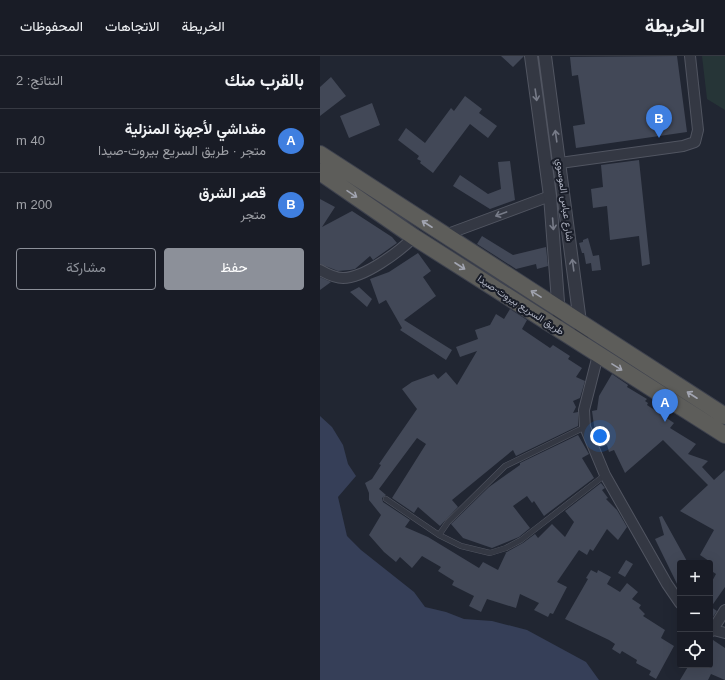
<!DOCTYPE html>
<html lang="ar">
<meta charset="utf-8">
<style>
:root{--surface:#191c26;--page:#262932;--text:#f1f3f6;--muted:#9fa1a7;--line:#373a43;--accent:#8c9099}
body{margin:0;font-family:Helvetica,Vazirmatn,sans-serif;background:var(--page);color:var(--text);direction:rtl}
.controls{position:absolute;right:12px;bottom:12px;display:grid;overflow:hidden;border-radius:4px;box-shadow:0 4px 16px #0002}
.controls button{width:36px;height:36px;display:grid;place-items:center;padding:0;border:0;border-bottom:1px solid var(--line);background:var(--surface);color:var(--text);font:20px sans-serif}
.you{position:absolute;left:280px;top:380px;width:14px;height:14px;margin:-10px;border:3px solid #fff;border-radius:50%;background:#1a73e8;box-shadow:0 0 0 6px #1a73e833}
.badge{display:grid;place-items:center;width:26px;height:26px;border-radius:50%;background:var(--accent);color:#fff;font-size:13px;font-weight:700}
.pin{position:absolute;translate:-50% -33px;filter:drop-shadow(0 1px 2px #0008)}
.pin::after{content:'';position:absolute;top:21px;width:14px;height:12px;background:inherit;clip-path:polygon(0 0,100% 0,50% 100%)}
.list{margin:0;padding:0;list-style:none}
h2{display:flex;justify-content:space-between;align-items:center;height:52px;margin:0;padding:0 16px;font-size:17px}
h2 small{font-size:13px;font-weight:400;color:var(--muted)}
.list li{display:grid;grid-template-columns:26px 1fr auto;gap:12px;align-items:center;box-sizing:border-box;height:64px;padding:0 16px;border-top:1px solid var(--line)}
.list b{display:block;font-size:15px;white-space:nowrap}
.list p{margin:0;font-size:13px;white-space:nowrap;color:var(--muted)}
.list em{font-size:13px;font-style:normal;color:var(--muted)}
.actions{display:flex;gap:8px;padding:12px 16px}
.actions a{flex:1;padding:9px 0;border:1px solid var(--accent);border-radius:4px;text-align:center;font-size:14px;color:var(--accent)}
.actions .main{background:var(--accent);color:#fff}
.icon{flex:none;width:22px;height:22px;fill:none;stroke:currentColor;stroke-width:2;stroke-linecap:round;stroke-linejoin:round}
.map{position:relative;flex:none;width:405px;height:624px;overflow:hidden;direction:ltr}
header{display:flex;align-items:center;gap:24px;box-sizing:border-box;height:56px;padding:0 20px;background:var(--surface);border-bottom:1px solid var(--line)}
header strong{font-size:19px}
nav{display:flex;gap:22px;margin-inline-start:auto;font-size:14px}
main{display:flex}
aside{flex:1;background:var(--surface)}
.map>svg:first-child{display:block}
.green{fill:#263537}
.water{fill:#363f58}
.building{fill:#424857}
.lines{fill:none;stroke-linecap:round;stroke-linejoin:round}
.service-casing{stroke:#515561;stroke-width:6}
.minor-casing{stroke:#515561;stroke-width:12}
.tertiary-casing{stroke:#515561;stroke-width:14}
.trunk-casing{stroke:#3e424e;stroke-width:18}
.service{stroke:#343843;stroke-width:5}
.minor{stroke:#343843;stroke-width:10}
.tertiary{stroke:#343843;stroke-width:12}
.trunk{stroke:#5d5d5a;stroke-width:16}
.oneway{stroke:#777b88}
.oneway2{stroke:#a2a5b1}
.labels{text-anchor:middle;dominant-baseline:central;stroke-width:4;stroke-linejoin:round;paint-order:stroke}
.street-label{font-size:10px;fill:#aeb2c0;stroke:#191d28}
</style>
<header>
<strong>الخريطة</strong>
<nav><a>الخريطة</a><a>الاتجاهات</a><a>المحفوظات</a></nav>
</header>
<main>
<div class="map">
<svg width="405" height="624" viewBox="0 0 405 624">
<rect width="100%" height="100%" fill="#212632"/>
<!-- green -->
<path class="green" d="M 382,0 L 405,0 L 405,54 L 387,43 Z"/>
<!-- water -->
<path class="water" d="M 0,360 L 12,371 L 23,389 L 28,408 L 36,420 L 18,441 L 27,480 L 41,494 L 94,536 L 105,551 L 126,556 L 144,563 L 172,565 L 207,574 L 266,606 L 279,624 L 0,624 Z"/>
<!-- building -->
<path class="building" d="M 181,0 L 204,0 L 193,11 Z
M 357,0 L 367,76 L 256,92 L 253,70 L 265,68 L 258,19 L 252,20 L 250,1 Z
M 11,21 L 26,40 L 0,60 L 0,31 Z
M 145,40 L 162,53 L 159,57 L 177,70 L 168,82 L 150,68 L 113,117 L 100,107 L 101,105 L 97,103 L 99,100 L 78,84 L 86,72 L 105,87 L 131,52 L 134,55 Z
M 52,47 L 60,69 L 29,82 L 20,60 Z
M 319,104 L 330,208 L 322,210 L 319,180 L 290,184 L 287,150 L 273,152 L 271,133 L 283,131 L 281,109 Z
M 190,105 L 195,144 L 170,153 L 133,130 L 140,119 L 168,138 L 181,133 L 178,106 Z
M 0,143 L 15,151 L 2,171 L 32,155 L 72,181 L 77,187 L 53,204 L 50,200 L 35,213 L 30,214 L 18,215 L 0,208 Z
M 162,180 L 193,199 L 226,191 L 228,210 L 217,213 L 216,208 L 196,213 L 157,188 Z
M 268,182 L 273,200 L 279,199 L 281,214 L 272,215 L 271,207 L 266,208 L 264,197 L 262,197 L 259,187 L 263,186 L 263,184 Z
M 98,197 L 111,215 L 103,221 L 116,240 L 84,264 L 132,294 L 126,304 L 80,274 L 82,272 L 66,244 L 59,248 L 50,223 L 69,216 Z
M 0,221 L 11,226 L 0,234 Z
M 39,231 L 52,243 L 47,251 L 30,236 Z
M 190,253 L 207,264 L 202,273 L 230,292 L 233,289 L 250,300 L 248,303 L 262,312 L 256,321 L 265,325 L 260,342 L 253,345 L 256,351 L 253,357 L 258,356 L 258,370 L 196,400 L 193,394 L 132,444 L 138,451 L 120,470 L 98,451 L 94,457 L 72,442 L 106,388 L 97,382 L 59,433 L 66,439 L 62,442 L 63,446 L 90,464 L 85,471 L 108,481 L 159,512 L 163,506 L 178,514 L 186,497 L 185,497 L 203,487 L 215,478 L 218,482 L 232,468 L 245,481 L 254,466 L 245,455 L 281,427 L 285,432 L 282,434 L 288,442 L 286,443 L 297,454 L 307,471 L 298,484 L 287,473 L 273,495 L 270,493 L 267,499 L 259,494 L 237,526 L 247,531 L 233,558 L 230,557 L 228,561 L 214,554 L 219,547 L 200,538 L 196,552 L 167,543 L 161,556 L 149,550 L 154,540 L 132,529 L 134,525 L 118,515 L 121,511 L 102,500 L 92,512 L 80,501 L 76,506 L 64,496 L 49,479 L 61,459 L 49,444 L 49,437 L 45,427 L 52,423 L 61,409 L 59,408 L 97,353 L 82,333 L 92,326 L 114,318 L 118,323 L 126,316 L 137,329 L 157,295 L 140,301 L 136,291 L 158,283 L 155,274 L 170,269 L 176,258 L 184,263 Z
M 292,318 L 308,329 L 307,331 L 327,343 L 325,345 L 328,347 L 327,349 L 354,367 L 350,372 L 376,388 L 368,398 L 388,405 L 382,411 L 394,424 L 405,414 L 405,531 L 391,551 L 397,555 L 393,561 L 390,560 L 390,529 L 396,518 L 390,514 L 392,507 L 380,499 L 394,474 L 360,455 L 388,429 L 343,384 L 305,417 L 294,394 L 289,396 L 287,389 L 280,391 L 275,377 L 272,355 L 277,354 L 279,340 Z
M 258,379 L 269,398 L 262,402 L 274,422 L 224,460 L 214,445 L 212,447 L 207,440 L 193,450 L 210,472 L 199,481 L 172,492 L 143,482 L 131,468 L 169,431 L 200,409 L 200,407 Z
M 342,460 L 368,507 L 360,507 L 360,534 L 335,483 L 344,479 L 339,461 Z
M 306,504 L 313,508 L 305,521 L 298,517 Z
M 271,514 L 277,517 L 278,514 L 291,521 L 287,528 L 300,536 L 307,527 L 318,536 L 312,543 L 321,549 L 319,552 L 325,558 L 323,560 L 345,574 L 341,582 L 354,590 L 336,623 L 329,619 L 331,615 L 316,607 L 317,604 L 302,595 L 300,598 L 292,593 L 295,588 L 289,584 L 245,563 L 268,523 L 266,522 Z
M 390,582 L 405,592 L 405,624 L 391,618 L 388,624 L 360,624 L 369,609 L 390,609 Z"/>
<g class="lines">
<defs>
<path id="service" d="M 66,443 L 119,479 L 141,490 L 170,497 L 186,492 L 201,484 L 285,419
M 119,479 L 128,466 L 185,410 L 265,371"/>
<path id="minor" d="M 240,107 L 363,90 L 375,86 L 378,74 L 370,0
M 125,179 L 230,140
M 0,214 C 7,218 15,222 23,222 C 44,222 79,196 94,181
M 278,299 L 264,354 L 265,371 L 285,419 L 347,528 L 360,547
M 390,573 L 405,577
M 392,575 L 405,554"/>
<path id="tertiary" d="M 211,0 L 230,140 L 239,259
M 225,0 L 263,289"/>
<path id="trunk" d="M 0,98 L 405,360
M 0,116 L 94,181 L 405,379"/>
</defs>
<!-- service casing -->
<use href="#service" class="service-casing"/>
<!-- minor casing -->
<use href="#minor" class="minor-casing"/>
<!-- tertiary casing -->
<use href="#tertiary" class="tertiary-casing"/>
<!-- trunk casing -->
<use href="#trunk" class="trunk-casing"/>
<!-- service -->
<use href="#service" class="service"/>
<!-- minor -->
<use href="#minor" class="minor"/>
<!-- tertiary -->
<use href="#tertiary" class="tertiary"/>
<!-- trunk -->
<use href="#trunk" class="trunk"/>
</g>
<!-- one-way arrows -->
<defs><path id="oneway-shaft" d="M-6 0H5M1.5-3L5.5 0L1.5 3" fill="none" stroke-width="1.6" stroke-linecap="round" stroke-linejoin="round"/></defs>
<g class="oneway">
<use href="#oneway-shaft" transform="translate(216 39) rotate(82)"/>
<use href="#oneway-shaft" transform="translate(236 80) rotate(-98)"/>
<use href="#oneway-shaft" transform="translate(181 158) rotate(160)"/>
<use href="#oneway-shaft" transform="translate(233 168) rotate(86)"/>
<use href="#oneway-shaft" transform="translate(253 209) rotate(-98)"/>
</g>
<g class="oneway2">
<use href="#oneway-shaft" transform="translate(32 138) rotate(34)"/>
<use href="#oneway-shaft" transform="translate(107 168) rotate(-147)"/>
<use href="#oneway-shaft" transform="translate(140 210) rotate(33)"/>
<use href="#oneway-shaft" transform="translate(216 238) rotate(-148)"/>
<use href="#oneway-shaft" transform="translate(297 311) rotate(32)"/>
<use href="#oneway-shaft" transform="translate(372 339) rotate(-147)"/>
</g>
<g class="labels">
<!-- street labels -->
<g class="street-label">
<text transform="translate(245 144) rotate(83)">شارع عباس الموسوي</text>
<text transform="translate(201 249) rotate(33)">طريق السريع بيروت-صيدا</text>
</g>
</g>
</svg>
<div class="controls">
<button>+</button>
<button>−</button>
<button><svg class="icon" aria-label="locate" viewBox="0 0 24 24"><circle cx="12" cy="12" r="6"/><path d="M12 2v4M12 18v4M2 12h4M18 12h4"/></svg></button>
</div>
<div class="you"></div>
<div class="pin badge" style="left:345px;top:366px;background:#3f7fe0">A</div>
<div class="pin badge" style="left:339px;top:82px;background:#3f7fe0">B</div>
</div>
<aside>
<h2>بالقرب منك<small>النتائج: 2</small></h2>
<ul class="list">
<li><span class="badge" style="background:#3f7fe0">A</span><div><b>مقداشي لأجهزة المنزلية</b><p>متجر · طريق السريع بيروت-صيدا</p></div><em>40 m</em></li>
<li><span class="badge" style="background:#3f7fe0">B</span><div><b>قصر الشرق</b><p>متجر</p></div><em>200 m</em></li>
</ul>
<div class="actions"><a class="main">حفظ</a><a>مشاركة</a></div>
</aside>
</main>
